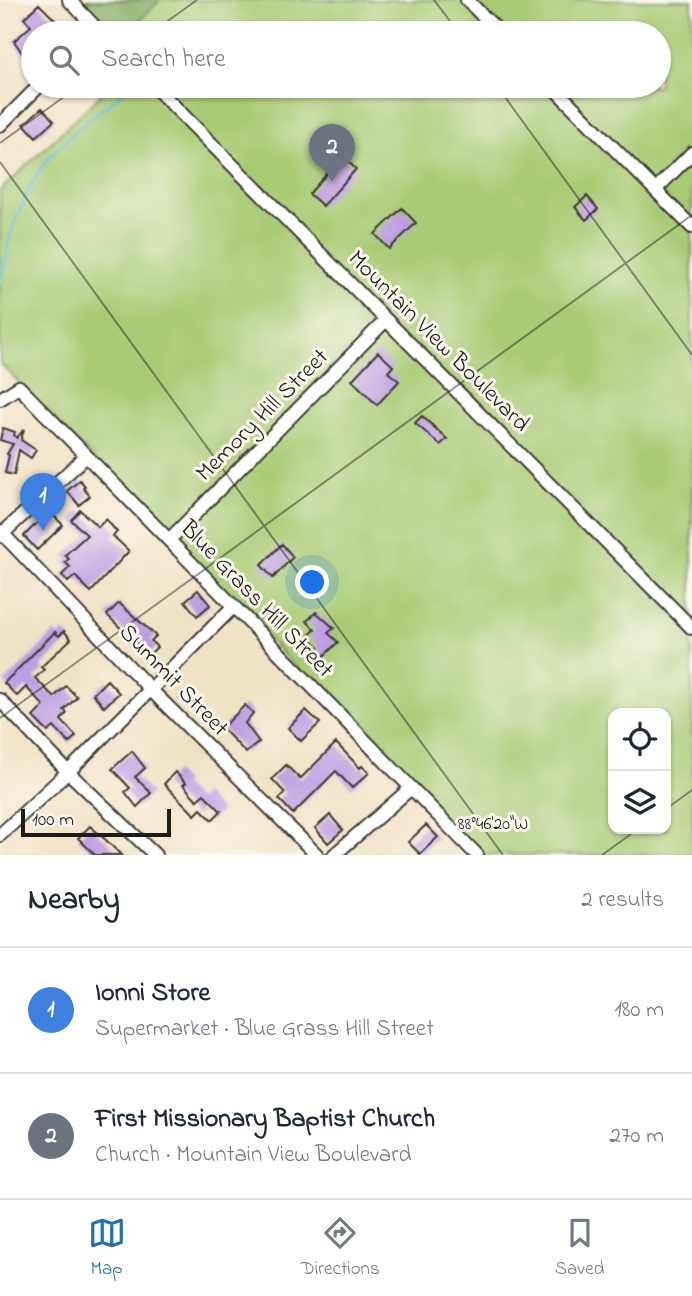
<!DOCTYPE html>
<meta charset="utf-8">
<style>
:root{--surface:#fff;--page:#f6f6f7;--text:#1f2937;--muted:#747a83;--line:#e0e1e3;--accent:#1f6fb2}
body{margin:0;font-family:"Indie Flower",sans-serif;background:var(--page);color:var(--text)}
.controls{position:absolute;right:21px;bottom:21px;display:grid;overflow:hidden;border-radius:14px;box-shadow:0 2px 5px #0004}
.controls button{width:63px;height:63px;display:grid;place-items:center;padding:0;border:0;border-bottom:2px solid var(--line);background:var(--surface);color:var(--text);font:35px sans-serif}
.scale{position:absolute;left:21px;bottom:18px;width:150px;box-sizing:border-box;padding-left:7px;border:4px solid #1c1c1c;border-top:0;font-size:19px;line-height:24px;white-space:nowrap;color:#1c1c1c;-webkit-text-stroke:5px #fbf7ec;paint-order:stroke}
.you{position:absolute;left:313px;top:583px;width:24px;height:24px;margin:-18px;border:5px solid #fff;border-radius:50%;background:#1a73e8;box-shadow:0 0 0 10px #1a73e833}
.badge{display:grid;place-items:center;width:46px;height:46px;border-radius:50%;background:var(--accent);color:#fff;font-size:23px;font-weight:700}
.pin{position:absolute;translate:-50% -58px;filter:drop-shadow(0 2px 4px #0008)}
.pin::after{content:'';position:absolute;top:37px;width:24px;height:21px;background:inherit;clip-path:polygon(0 0,100% 0,50% 100%)}
.list{margin:0;padding:0;list-style:none}
h2{display:flex;justify-content:space-between;align-items:center;height:91px;margin:0;padding:0 28px;font-size:30px}
h2 small{font-size:23px;font-weight:400;color:var(--muted)}
.list li{display:grid;grid-template-columns:46px 1fr auto;gap:21px;align-items:center;box-sizing:border-box;height:126px;padding:0 28px;border-top:2px solid var(--line)}
.list b{display:block;font-size:26px;white-space:nowrap}
.list p{margin:0;font-size:23px;white-space:nowrap;color:var(--muted)}
.list em{font-size:23px;font-style:normal;color:var(--muted)}
.icon{flex:none;width:38px;height:38px;fill:none;stroke:currentColor;stroke-width:2;stroke-linecap:round;stroke-linejoin:round}
.map{position:relative;flex:none;width:692px;height:855px;overflow:hidden}
.search{position:absolute;background:var(--surface);box-shadow:0 2px 5px #0004;left:21px;right:21px;top:21px;height:77px;display:flex;align-items:center;gap:18px;box-sizing:border-box;padding:0 24px;border-radius:38px;color:var(--muted);font-size:26px}
.sheet{height:343px;background:var(--surface)}
nav{display:flex;justify-content:space-around;align-items:center;box-sizing:border-box;height:98px;border-top:2px solid var(--line);background:var(--surface);font-size:19px;color:var(--muted)}
nav a{display:grid;justify-items:center;gap:4px}
nav .on{color:var(--accent)}
.map>svg:first-child{display:block}
.green{fill:#a8cb74;stroke:#627448;stroke-width:2;fill-rule:evenodd}
.forest{fill:#86af66;stroke:#516641;stroke-width:2}
.lines{fill:none;stroke-linecap:round;stroke-linejoin:round}
.stream{stroke:#57bad6;stroke-width:2.5}
.building{fill:#bd9de2}
.minor-casing{stroke:#3c3a35;stroke-width:16}
.minor{stroke:#fff;stroke-width:12}
.ticks{fill:none;stroke:#1c1c1c;stroke-width:2;stroke-opacity:0.45}
.labels{text-anchor:middle;dominant-baseline:central;stroke-width:6;stroke-linejoin:round;paint-order:stroke}
.street-label{font-size:24px;fill:#1c1c1c;stroke:#fbf7ec}
.ticks-label{font-size:18px;text-anchor:middle;fill:#1c1c1c;stroke:#fbf7ec;stroke-width:6;stroke-linejoin:round;paint-order:stroke}
</style>
<div class="map">
<svg width="692" height="855" viewBox="0 0 692 855">
<rect width="100%" height="100%" fill="#fbf7ec"/>
<filter id="ink" filterUnits="userSpaceOnUse"><feTurbulence type="fractalNoise" baseFrequency=".0143" numOctaves="2"/><feDisplacementMap in="SourceGraphic" scale="14" xChannelSelector="R" yChannelSelector="G"/><feConvolveMatrix kernelMatrix="1 2 1 2 8 2 1 2 1" color-interpolation-filters="sRGB"/></filter>
<filter id="wash" filterUnits="userSpaceOnUse"><feTurbulence type="fractalNoise" baseFrequency=".00686" numOctaves="4" result="noise"/><feDisplacementMap in="SourceGraphic" scale="28" xChannelSelector="R" yChannelSelector="G"/><feGaussianBlur stdDeviation="1.57" result="paint"/><feColorMatrix in="noise" values="0 0 0 0 0 0 0 0 0 0 0 0 0 0 0 0 0 1.4 0 .05"/><feComposite in="paint" operator="in"/></filter>
<g filter="url(#wash)">
<rect width="100%" height="100%" fill="#f1e2c5"/>
<!-- green -->
<path class="green" d="M 160,0 L 692,0 L 692,855 L 478,855 L 0,363 L 0,191 L 110,86 L 659,86 L 659,33 L 127,33 ZM 613,713 L 666,713 L 666,829 L 613,829 Z"/>
<!-- forest -->
<path class="forest" d="M 83,0 L 160,0 L 127,33 L 115,33 Z"/>
<g class="lines">
<!-- stream -->
<path class="stream" d="M 0,282 C 5,269 6,258 8,245 C 11,228 20,210 27,194 C 46,147 94,117 131,86"/>
</g>
<g id="blocks">
<!-- building -->
<path class="building" d="M 39,4 L 58,23 L 47,33 L 33,33 L 33,55 L 27,60 L 14,41 L 31,26 L 24,18 Z
M 42,108 L 54,121 L 36,137 L 24,124 Z
M 342,156 L 356,169 L 323,206 L 309,194 L 330,170 L 325,165 L 332,157 L 337,162 Z
M 587,196 L 598,209 L 586,220 L 575,207 Z
M 402,208 L 416,223 L 389,249 L 375,234 Z
M 378,352 L 393,366 L 388,372 L 399,381 L 377,405 L 352,380 Z
M 422,416 L 447,439 L 440,445 L 415,423 Z
M 3,428 L 15,432 L 14,435 L 17,438 L 24,429 L 21,440 L 36,450 L 31,458 L 19,450 L 14,475 L 5,473 L 9,455 L 7,454 L 13,444 L 0,440 Z
M 80,480 L 85,486 L 83,488 L 90,496 L 79,505 L 67,491 Z
M 80,510 L 98,527 L 106,519 L 117,532 L 113,536 L 129,551 L 91,592 L 75,576 L 68,582 L 62,575 L 70,567 L 65,562 L 69,559 L 65,555 L 87,535 L 71,520 Z
M 49,511 L 63,525 L 37,550 L 24,536 Z
M 282,544 L 293,557 L 273,578 L 261,565 Z
M 198,590 L 210,605 L 197,616 L 185,601 Z
M 119,603 L 156,636 L 151,641 L 157,647 L 149,655 L 107,615 Z
M 316,612 L 334,628 L 328,633 L 338,642 L 321,659 L 315,652 L 319,647 L 308,636 L 315,630 L 307,621 Z
M 64,631 L 71,639 L 41,667 L 44,670 L 35,678 L 54,697 L 66,686 L 77,697 L 64,710 L 67,713 L 61,720 L 76,736 L 69,743 L 54,727 L 48,732 L 33,717 L 44,706 L 26,687 L 17,696 L 4,683 L 55,632 L 59,636 Z
M 107,680 L 119,693 L 104,707 L 93,694 Z
M 245,705 L 253,713 L 245,723 L 259,742 L 246,753 L 222,728 Z
M 306,710 L 320,723 L 301,741 L 288,728 Z
M 336,743 L 360,768 L 362,766 L 369,773 L 352,788 L 336,771 L 293,814 L 279,799 L 285,793 L 272,779 L 286,765 L 300,779 Z
M 132,751 L 145,768 L 135,777 L 151,793 L 137,807 L 125,792 L 130,788 L 112,769 Z
M 175,772 L 186,783 L 183,785 L 197,800 L 204,794 L 221,811 L 212,820 L 201,809 L 195,815 L 164,784 Z
M 330,815 L 343,830 L 328,843 L 315,828 Z
M 426,825 L 438,837 L 420,854 L 408,842 Z
M 90,826 L 107,841 L 121,855 L 95,855 L 78,838 Z"/>
</g>
</g>
<g filter="url(#ink)">
<use href="#blocks" fill-opacity="0" stroke="#3c3a35" stroke-width="2"/>
<g class="lines">
<defs>
<path id="minor" d="M 69,0 L 101,33
M 467,0 L 500,33
M 154,86 L 692,628
M 552,86 L 692,227
M 0,125 L 39,86
M 655,190 L 692,153
M 0,399 L 19,387 L 477,855
M 0,531 L 151,690 L 317,855
M 0,536 L 86,456
M 169,540 L 386,320
M 0,700 L 68,772 L 155,855
M 0,835 L 68,772 L 233,607
M 334,855 L 411,788"/>
</defs>
<!-- minor casing -->
<use href="#minor" class="minor-casing"/>
<!-- minor -->
<use href="#minor" class="minor"/>
</g>
</g>
<!-- ticks -->
<path class="ticks" d="M 434,0 L 459,33M 151,33 L 197,0M 497,86 L 692,355M 0,143 L 79,86M 0,162 L 503,855M 0,718 L 692,215M 666,809 L 692,790M 602,855 L 638,829"/>
<g class="labels">
<!-- street labels -->
<g class="street-label">
<text transform="translate(438 342) rotate(45)">Mountain View Boulevard</text>
<text transform="translate(263 416) rotate(-45)">Memory Hill Street</text>
<text transform="translate(256 600) rotate(46)">Blue Grass Hill Street</text>
<text transform="translate(173 681) rotate(46)">Summit Street</text>
</g>
</g>
<g class="ticks-label">
<text x="493" y="829">88°46'20"W</text>
</g>
</svg>
<div class="controls">
<button><svg class="icon" aria-label="locate" viewBox="0 0 24 24"><circle cx="12" cy="12" r="6"/><path d="M12 2v4M12 18v4M2 12h4M18 12h4"/></svg></button>
<button><svg class="icon" aria-label="layers" viewBox="0 0 24 24"><path d="M12 4l9 5-9 5-9-5zM3 14l9 5 9-5"/></svg></button>
</div>
<div class="scale">100 m</div>
<div class="you"></div>
<div class="pin badge" style="left:43px;top:531px;background:#3f7fe0">1</div>
<div class="pin badge" style="left:332px;top:182px;background:#6b7280">2</div>
<div class="search"><svg class="icon" aria-label="search" viewBox="0 0 24 24"><circle cx="10" cy="10" r="6"/><path d="M15 15l6 6"/></svg>Search here</div>
</div>
<section class="sheet">
<h2>Nearby<small>2 results</small></h2>
<ul class="list">
<li><span class="badge" style="background:#3f7fe0">1</span><div><b>Ionni Store</b><p>Supermarket · Blue Grass Hill Street</p></div><em>180 m</em></li>
<li><span class="badge" style="background:#6b7280">2</span><div><b>First Missionary Baptist Church</b><p>Church · Mountain View Boulevard</p></div><em>270 m</em></li>
</ul>
</section>
<nav>
<a class="on"><svg class="icon" aria-label="map" viewBox="0 0 24 24"><path d="M3 6l6-2 6 2 6-2v14l-6 2-6-2-6 2zM9 4v14M15 6v14"/></svg>Map</a>
<a><svg class="icon" aria-label="directions" viewBox="0 0 24 24"><path d="M12 3l9 9-9 9-9-9zM9 14v-3h6M13 9l2 2-2 2"/></svg>Directions</a>
<a><svg class="icon" aria-label="saved" viewBox="0 0 24 24"><path d="M7 4h10v16l-5-4-5 4z"/></svg>Saved</a>
</nav>
